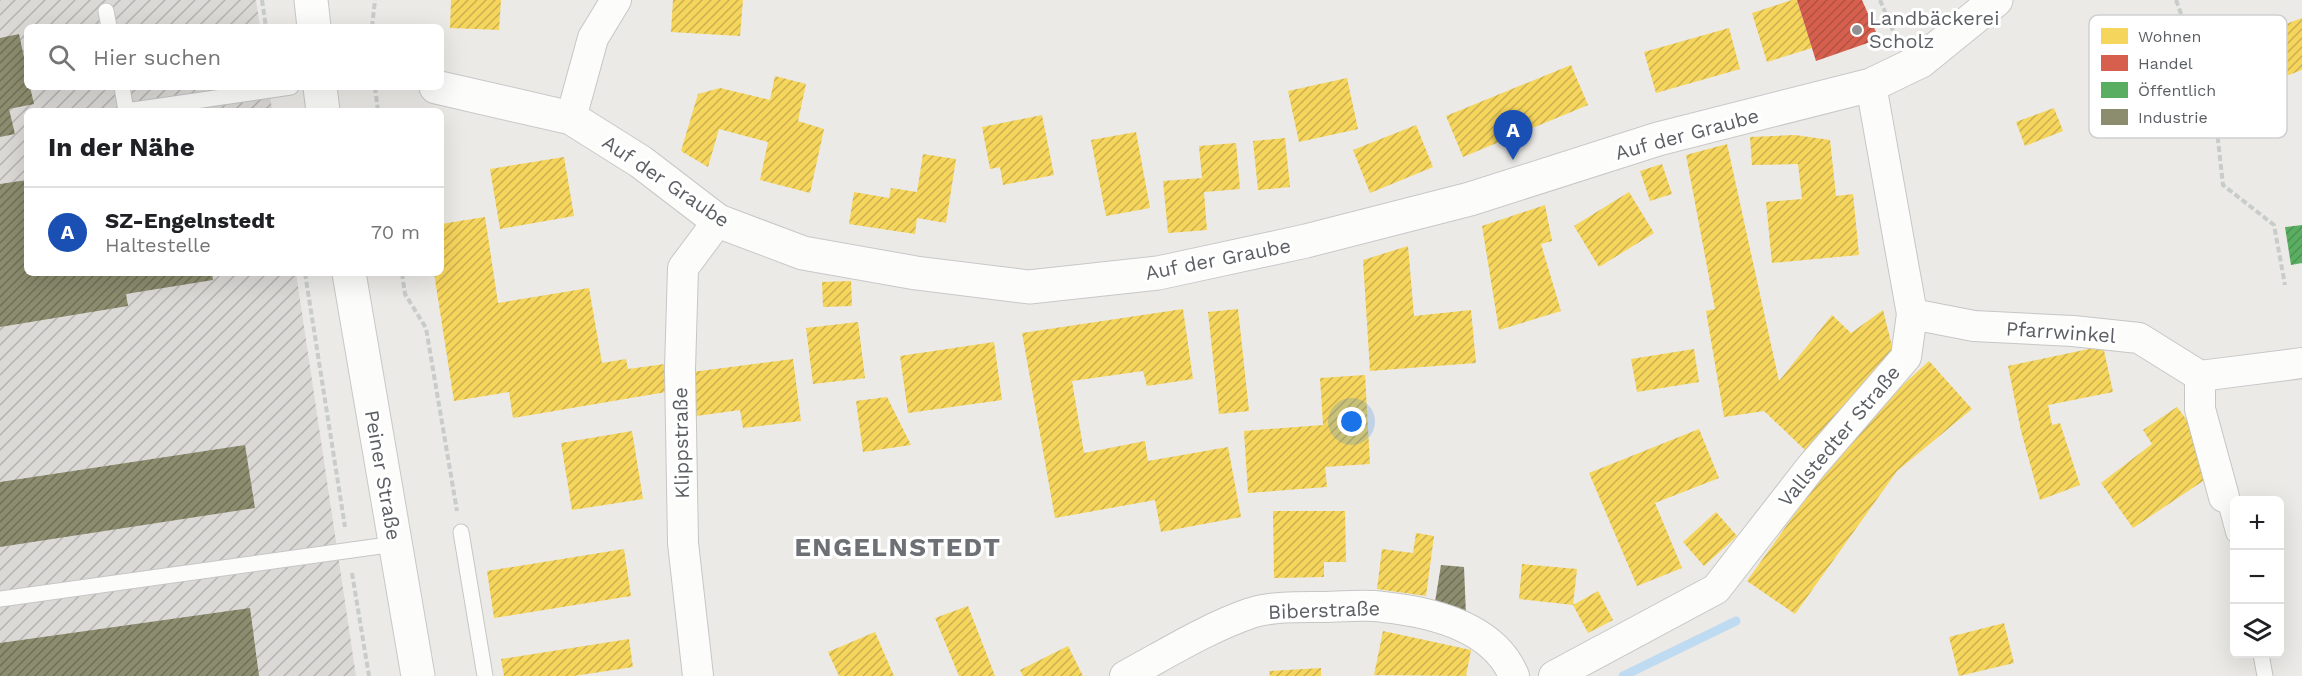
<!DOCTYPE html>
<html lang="de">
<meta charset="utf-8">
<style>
:root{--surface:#fff;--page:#f6f6f6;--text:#202124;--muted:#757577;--line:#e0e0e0;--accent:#b45309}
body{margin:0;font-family:"Work Sans",sans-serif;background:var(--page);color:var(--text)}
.controls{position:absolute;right:18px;bottom:18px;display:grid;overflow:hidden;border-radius:9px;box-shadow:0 6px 24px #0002}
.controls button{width:54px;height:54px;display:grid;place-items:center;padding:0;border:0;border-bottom:2px solid var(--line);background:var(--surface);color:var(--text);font:30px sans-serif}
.you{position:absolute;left:1352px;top:422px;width:21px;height:21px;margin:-15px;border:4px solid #fff;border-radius:50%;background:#1a73e8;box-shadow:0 0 0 9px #1a73e833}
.badge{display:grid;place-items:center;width:39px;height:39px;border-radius:50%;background:var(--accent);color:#fff;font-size:20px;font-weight:700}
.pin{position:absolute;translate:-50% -50px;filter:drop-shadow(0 2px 3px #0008)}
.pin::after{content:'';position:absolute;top:32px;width:21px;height:18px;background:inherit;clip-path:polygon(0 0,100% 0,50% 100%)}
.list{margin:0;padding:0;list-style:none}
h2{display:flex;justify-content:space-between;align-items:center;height:78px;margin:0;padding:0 24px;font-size:26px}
h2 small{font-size:20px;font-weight:400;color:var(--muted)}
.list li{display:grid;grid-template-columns:39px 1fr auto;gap:18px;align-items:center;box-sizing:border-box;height:90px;padding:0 24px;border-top:2px solid var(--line)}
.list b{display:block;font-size:22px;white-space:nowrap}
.list p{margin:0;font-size:20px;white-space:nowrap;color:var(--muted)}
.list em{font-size:20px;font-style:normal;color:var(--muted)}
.icon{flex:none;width:33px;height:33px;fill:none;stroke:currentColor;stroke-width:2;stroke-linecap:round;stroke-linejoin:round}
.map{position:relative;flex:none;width:2302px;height:676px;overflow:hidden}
.search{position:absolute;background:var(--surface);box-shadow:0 6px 24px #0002;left:24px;top:24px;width:420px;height:66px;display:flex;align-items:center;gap:15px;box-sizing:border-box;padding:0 21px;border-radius:9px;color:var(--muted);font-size:22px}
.panel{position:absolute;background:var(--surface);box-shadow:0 6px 24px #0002;left:24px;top:108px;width:420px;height:168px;border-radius:9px}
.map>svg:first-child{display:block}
.industrial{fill:url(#industrial-furrows)}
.homes{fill:url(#homes-hatch)}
.shops{fill:url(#shops-hatch)}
.public{fill:url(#public-hatch)}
.industry{fill:url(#industry-hatch)}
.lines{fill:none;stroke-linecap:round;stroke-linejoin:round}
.stream{stroke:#bedbf1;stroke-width:9}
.lane-casing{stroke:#c6c6c6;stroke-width:17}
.street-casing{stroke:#c6c6c6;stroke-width:32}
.secondary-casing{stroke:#c8c8c8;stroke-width:35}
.path{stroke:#c8ccca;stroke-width:4;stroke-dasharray:6 3;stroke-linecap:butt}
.lane{stroke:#fcfcfb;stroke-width:15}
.street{stroke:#fcfcfb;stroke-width:30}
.secondary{stroke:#fcfcfb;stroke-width:33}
.poi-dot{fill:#8e9091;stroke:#fff;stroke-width:2}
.labels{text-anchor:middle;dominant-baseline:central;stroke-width:6;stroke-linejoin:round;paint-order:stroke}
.poi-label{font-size:20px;fill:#5c5f63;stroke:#fff;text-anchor:start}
.street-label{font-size:20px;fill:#5c5f63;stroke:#fff}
.district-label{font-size:26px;font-weight:bold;letter-spacing:1.5px;fill:#6d7175;stroke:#fff}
.key{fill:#fff;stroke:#cecfd0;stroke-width:1.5}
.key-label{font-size:16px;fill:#5c5f63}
</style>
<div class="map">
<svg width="2302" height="676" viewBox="0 0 2302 676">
<defs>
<pattern id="industrial-furrows" width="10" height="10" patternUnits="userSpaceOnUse" patternTransform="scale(1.5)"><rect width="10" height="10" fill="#dbd9d6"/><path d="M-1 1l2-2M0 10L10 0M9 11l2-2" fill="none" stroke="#b5b3b1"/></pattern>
<pattern id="homes-hatch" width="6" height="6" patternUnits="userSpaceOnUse" patternTransform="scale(1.5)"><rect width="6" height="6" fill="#f6d55c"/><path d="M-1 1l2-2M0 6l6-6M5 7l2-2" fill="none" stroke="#cab050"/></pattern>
<pattern id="shops-hatch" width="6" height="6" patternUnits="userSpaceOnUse" patternTransform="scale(1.5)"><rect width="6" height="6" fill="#d6604d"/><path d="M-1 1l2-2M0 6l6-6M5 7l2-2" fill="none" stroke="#b15244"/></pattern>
<pattern id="public-hatch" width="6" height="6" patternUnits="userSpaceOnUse" patternTransform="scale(1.5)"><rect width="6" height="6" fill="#5aae61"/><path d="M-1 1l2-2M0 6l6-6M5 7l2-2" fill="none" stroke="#4e9154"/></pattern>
<pattern id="industry-hatch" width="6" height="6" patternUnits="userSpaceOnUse" patternTransform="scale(1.5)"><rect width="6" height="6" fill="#8c8c6e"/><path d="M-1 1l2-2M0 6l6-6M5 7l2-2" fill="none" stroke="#70705a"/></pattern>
</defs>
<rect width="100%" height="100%" fill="#ebeae6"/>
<!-- industrial -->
<path class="industrial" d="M 0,0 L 256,0 L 260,27 L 27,27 L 27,87 L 269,87 L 272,111 L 27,111 L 27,273 L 296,273 L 356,676 L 0,676 Z"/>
<!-- homes -->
<path class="homes" d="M 451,0 L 501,0 L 499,30 L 450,28 Z
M 673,0 L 743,0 L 740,36 L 671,32 Z
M 1792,0 L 1797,0 L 1812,48 L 1767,62 L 1752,13 Z
M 2302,18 L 2302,70 L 2262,85 L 2245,39 Z
M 1729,28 L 1740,69 L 1656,93 L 1644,52 Z
M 1571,65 L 1588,105 L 1463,157 L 1446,116 Z
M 775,76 L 806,84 L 798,121 L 824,129 L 810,193 L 760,180 L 768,142 L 719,129 L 708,167 L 681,151 L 698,94 L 720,88 L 770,100 Z
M 1347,78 L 1358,129 L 1299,142 L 1288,91 Z
M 2054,108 L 2063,131 L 2025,146 L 2016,122 Z
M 1042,115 L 1054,175 L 1003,185 L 1000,167 L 990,169 L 982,127 Z
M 1416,125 L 1433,167 L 1370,193 L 1353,150 Z
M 1136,132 L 1150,208 L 1106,216 L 1091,140 Z
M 1795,135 L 1830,140 L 1836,196 L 1853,194 L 1859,255 L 1772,263 L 1766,202 L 1802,199 L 1798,164 L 1752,165 L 1750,137 Z
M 1285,138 L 1290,187 L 1258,190 L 1253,141 Z
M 1236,143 L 1240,189 L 1204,192 L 1207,230 L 1168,233 L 1163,181 L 1202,178 L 1199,146 Z
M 1727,144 L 1779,381 L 1832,315 L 1851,333 L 1883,310 L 1894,354 L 1806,451 L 1764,411 L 1724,417 L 1706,311 L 1715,309 L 1686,155 Z
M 923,154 L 956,159 L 946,223 L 917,218 L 915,234 L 849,224 L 854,192 L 889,198 L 891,188 L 917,192 Z
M 564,157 L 574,216 L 500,229 L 490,169 Z
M 1662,164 L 1672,194 L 1650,201 L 1640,171 Z
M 1629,192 L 1654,233 L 1599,267 L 1574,226 Z
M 1545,205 L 1552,241 L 1541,244 L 1561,311 L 1499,330 L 1482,226 Z
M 485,217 L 498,303 L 589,288 L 602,363 L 626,359 L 628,369 L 672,363 L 672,391 L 513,418 L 509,392 L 454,401 L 434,273 L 441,273 L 441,224 Z
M 1408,246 L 1414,316 L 1471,310 L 1476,363 L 1370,371 L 1363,260 Z
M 851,281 L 852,306 L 823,307 L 822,282 Z
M 1183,309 L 1193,379 L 1147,386 L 1143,371 L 1072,381 L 1084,453 L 1145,441 L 1148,461 L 1228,447 L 1241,517 L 1161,532 L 1155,500 L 1055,518 L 1022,333 Z
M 1238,309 L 1249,411 L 1219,414 L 1208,312 Z
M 858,322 L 865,378 L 813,384 L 806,328 Z
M 994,342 L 1002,400 L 908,413 L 900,356 Z
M 2103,346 L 2113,392 L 2048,405 L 2052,425 L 2060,423 L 2080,485 L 2040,500 L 2021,431 L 2008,366 Z
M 1694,349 L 1699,382 L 1637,392 L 1631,359 Z
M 793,359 L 801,421 L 743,428 L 740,410 L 689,417 L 684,373 Z
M 1929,361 L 1972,409 L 1897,471 L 1795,614 L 1747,581 L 1856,428 Z
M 1365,375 L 1370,464 L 1325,467 L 1327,487 L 1248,493 L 1244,431 L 1323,425 L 1320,378 Z
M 887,397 L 911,445 L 863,452 L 856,401 Z
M 2177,407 L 2189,423 L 2212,475 L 2133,528 L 2101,483 L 2152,444 L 2143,430 Z
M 1699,429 L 1719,478 L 1655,503 L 1682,568 L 1637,586 L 1589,473 Z
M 632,431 L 643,499 L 572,510 L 561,443 Z
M 1273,511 L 1345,511 L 1346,562 L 1324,562 L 1324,577 L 1274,578 Z
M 1716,512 L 1737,536 L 1704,566 L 1683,542 Z
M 1416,533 L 1434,536 L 1426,596 L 1377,589 L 1382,549 L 1413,553 Z
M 624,549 L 631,596 L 494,618 L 487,571 Z
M 1522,564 L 1577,569 L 1573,605 L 1598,591 L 1613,620 L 1588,633 L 1573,605 L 1519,599 Z
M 968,606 L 995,676 L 959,676 L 935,618 Z
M 2004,623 L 2014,663 L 1959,676 L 1949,637 Z
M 1383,631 L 1471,650 L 1466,676 L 1374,675 Z
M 875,632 L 894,676 L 839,676 L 828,652 Z
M 629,639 L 633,667 L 574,676 L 504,676 L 501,659 Z
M 1068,646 L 1083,676 L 1023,676 L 1020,670 Z
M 1321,668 L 1321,676 L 1270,676 L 1269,671 Z"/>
<!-- shops -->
<path class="shops" d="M 1797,0 L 1862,0 L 1879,39 L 1816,61 Z"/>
<!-- public -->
<path class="public" d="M 2302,225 L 2302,263 L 2291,265 L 2285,227 Z"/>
<!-- industry -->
<path class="industry" d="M 19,34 L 27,71 L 27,87 L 30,87 L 34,104 L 9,109 L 15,134 L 0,137 L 0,38 Z
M 27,180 L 27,273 L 212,273 L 213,280 L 126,294 L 128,306 L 0,327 L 0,184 Z
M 245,445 L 255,508 L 0,547 L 0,482 Z
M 1441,565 L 1464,567 L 1466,615 L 1435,602 Z
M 250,608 L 259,676 L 0,676 L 0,643 Z"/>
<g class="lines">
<!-- stream -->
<path class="stream" d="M 1623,676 L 1736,621"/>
<defs>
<path id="lane" d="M 106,11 L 109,27
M 122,87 L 126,111 L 291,87
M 2224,497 L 2234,534
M 461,532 L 485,676
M 0,599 L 395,544
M 2261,654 L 2265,676"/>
<path id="street" d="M 571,118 L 593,38 L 616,0
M 1912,314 L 1974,326 L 2073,331 L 2139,338 L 2200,376 L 2302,363
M 2200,376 L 2200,409 L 2224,497
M 698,676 L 683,543 L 680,369 L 683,268 L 718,221
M 1125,676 C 1166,654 1207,628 1251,613 C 1274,606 1301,607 1324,607 C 1343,607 1364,604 1383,607 C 1431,612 1494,627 1514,676
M 1554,676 L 1716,589 L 1811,467 L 1906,357 L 1912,314 L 1871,85"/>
<path id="secondary" d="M 311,0 L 314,27
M 320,87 L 323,111
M 436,87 L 571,118 L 641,162 L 718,221 L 803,253 L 916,273 L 1029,287 L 1158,273 L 1306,241 L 1470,199 L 1658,139 L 1871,85 L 1921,61 L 1996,0
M 349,273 L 418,676"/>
</defs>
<!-- lane casing -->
<use href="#lane" class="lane-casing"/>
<!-- street casing -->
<use href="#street" class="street-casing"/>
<!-- secondary casing -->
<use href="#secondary" class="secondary-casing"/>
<!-- path -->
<path class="path" d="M 262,0 L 266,27
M 1880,0 L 1896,38
M 2176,0 L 2214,104 L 2223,185 L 2274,225 L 2285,285
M 372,27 L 375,0
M 375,87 L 378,111
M 305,273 L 345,527
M 402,273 L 405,294 L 426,328 L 457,511
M 352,573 L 369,676"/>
<!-- lane -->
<use href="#lane" class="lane"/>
<!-- street -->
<use href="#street" class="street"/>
<!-- secondary -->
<use href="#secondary" class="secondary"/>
</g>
<!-- markers -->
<circle class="poi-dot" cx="1857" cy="30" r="6"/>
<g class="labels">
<!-- poi labels -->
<g class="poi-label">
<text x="1869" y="18">Landbäckerei<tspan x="1869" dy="23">Scholz</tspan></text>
</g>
<!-- street labels -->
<g class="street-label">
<text transform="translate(1687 134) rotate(-15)">Auf der Graube</text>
<text transform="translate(666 181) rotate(34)">Auf der Graube</text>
<text transform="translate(1218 259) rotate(-11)">Auf der Graube</text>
<text transform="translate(2061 332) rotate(4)">Pfarrwinkel</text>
<text transform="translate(1839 436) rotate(-50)">Vallstedter Straße</text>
<text transform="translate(681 443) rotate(-91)">Klippstraße</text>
<text transform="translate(383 475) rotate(80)">Peiner Straße</text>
<text transform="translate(1324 610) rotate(-2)">Biberstraße</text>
</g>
<!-- district labels -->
<g class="district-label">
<text x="898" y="547">ENGELNSTEDT</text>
</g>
</g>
<!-- legend -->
<rect x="2089" y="15" width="198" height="123" rx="9" class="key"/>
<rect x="2101" y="28" width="27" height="16" fill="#f6d55c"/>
<rect x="2101" y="55" width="27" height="16" fill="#d6604d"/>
<rect x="2101" y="82" width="27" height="16" fill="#5aae61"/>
<rect x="2101" y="109" width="27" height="16" fill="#8c8c6e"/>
<g class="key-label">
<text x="2138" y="42">Wohnen</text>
<text x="2138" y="69">Handel</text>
<text x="2138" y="96">Öffentlich</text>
<text x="2138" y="123">Industrie</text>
</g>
</svg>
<div class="controls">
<button>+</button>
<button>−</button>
<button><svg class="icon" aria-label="layers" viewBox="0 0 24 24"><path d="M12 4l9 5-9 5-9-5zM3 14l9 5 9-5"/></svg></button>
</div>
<div class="you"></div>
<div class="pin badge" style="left:1513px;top:160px;background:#1a4fb4">A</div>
<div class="search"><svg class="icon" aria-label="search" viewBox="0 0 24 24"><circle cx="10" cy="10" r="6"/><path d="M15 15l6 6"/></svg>Hier suchen</div>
<section class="panel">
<h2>In der Nähe<small></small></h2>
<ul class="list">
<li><span class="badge" style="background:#1a4fb4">A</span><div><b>SZ-Engelnstedt</b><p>Haltestelle</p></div><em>70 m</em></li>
</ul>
</section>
</div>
